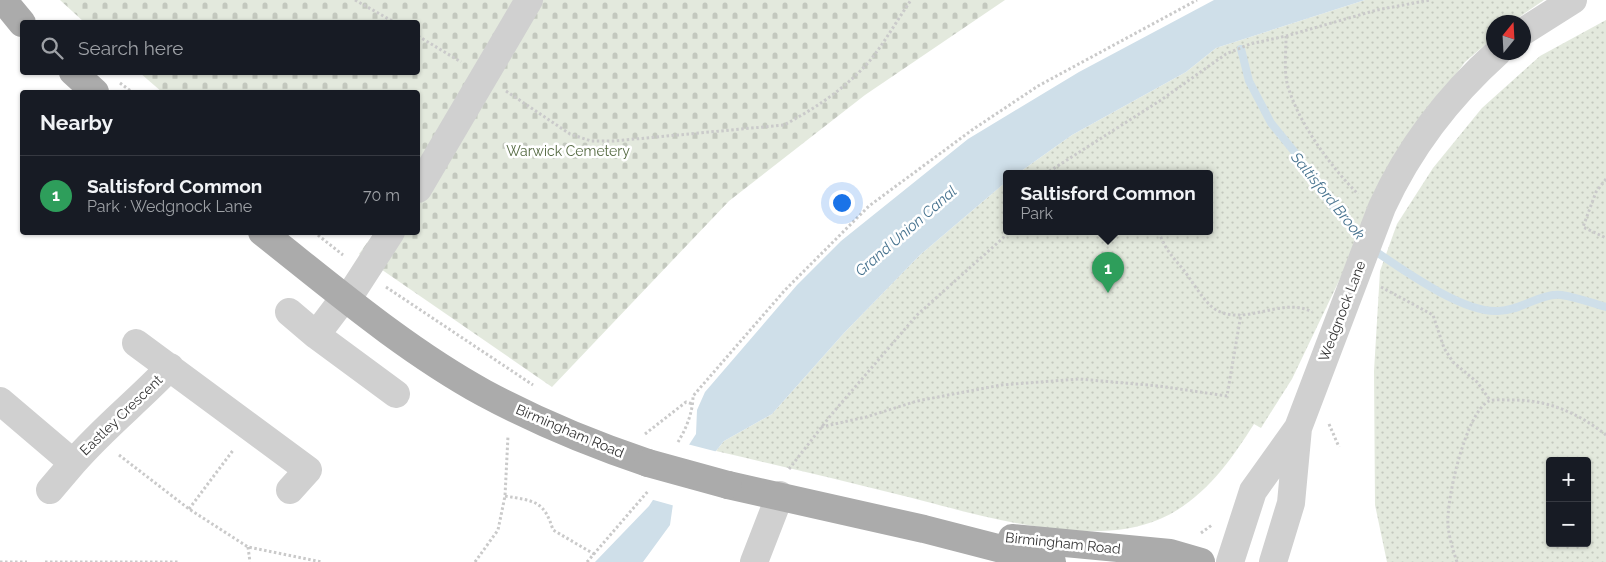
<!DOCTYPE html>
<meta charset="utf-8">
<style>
:root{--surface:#171b24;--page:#242831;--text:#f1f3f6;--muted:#9ea1a6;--line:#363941;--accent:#ea580c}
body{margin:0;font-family:Raleway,sans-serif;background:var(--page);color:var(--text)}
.controls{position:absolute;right:15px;bottom:15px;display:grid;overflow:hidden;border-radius:5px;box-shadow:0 1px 4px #0004}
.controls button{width:45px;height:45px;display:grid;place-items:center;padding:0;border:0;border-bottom:1px solid var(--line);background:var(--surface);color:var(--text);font:25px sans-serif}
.compass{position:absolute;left:1486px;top:15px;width:45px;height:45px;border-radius:50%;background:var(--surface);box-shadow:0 1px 4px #0004;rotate:18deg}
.you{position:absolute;left:841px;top:202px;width:18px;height:18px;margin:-12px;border:4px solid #fff;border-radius:50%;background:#1a73e8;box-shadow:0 0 0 8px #1a73e833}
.badge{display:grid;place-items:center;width:32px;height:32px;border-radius:50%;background:var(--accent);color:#fff;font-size:16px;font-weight:700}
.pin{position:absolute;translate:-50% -41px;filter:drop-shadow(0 1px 2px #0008)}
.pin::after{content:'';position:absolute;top:26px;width:18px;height:15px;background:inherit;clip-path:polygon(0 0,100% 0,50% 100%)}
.popup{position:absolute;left:1003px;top:170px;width:210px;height:65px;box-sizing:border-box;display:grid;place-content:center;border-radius:5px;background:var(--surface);filter:drop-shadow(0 1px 4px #0005);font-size:16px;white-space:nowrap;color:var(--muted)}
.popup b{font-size:19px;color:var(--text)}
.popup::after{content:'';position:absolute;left:50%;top:100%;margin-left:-10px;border:10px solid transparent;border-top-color:var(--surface)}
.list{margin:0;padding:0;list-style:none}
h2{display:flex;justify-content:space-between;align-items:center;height:65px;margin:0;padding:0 20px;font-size:21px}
h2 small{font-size:16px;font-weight:400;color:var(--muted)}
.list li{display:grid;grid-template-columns:32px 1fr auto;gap:15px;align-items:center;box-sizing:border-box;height:80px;padding:0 20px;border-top:1px solid var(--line)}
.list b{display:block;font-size:19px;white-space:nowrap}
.list p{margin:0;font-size:16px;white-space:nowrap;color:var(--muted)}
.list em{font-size:16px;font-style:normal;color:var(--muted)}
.icon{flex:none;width:28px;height:28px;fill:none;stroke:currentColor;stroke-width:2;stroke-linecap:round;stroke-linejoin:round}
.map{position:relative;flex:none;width:1606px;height:562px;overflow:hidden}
.search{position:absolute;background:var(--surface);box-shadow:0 1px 4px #0004;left:20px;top:20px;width:400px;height:55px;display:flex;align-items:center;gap:12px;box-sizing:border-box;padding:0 18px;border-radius:5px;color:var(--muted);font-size:19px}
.panel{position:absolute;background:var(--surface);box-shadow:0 1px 4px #0004;left:20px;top:90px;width:400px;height:145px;border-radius:5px}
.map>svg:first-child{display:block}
.cemetery{fill:url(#cemetery-stones)}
.park{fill:url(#park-dots);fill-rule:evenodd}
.water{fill:#cfdfe9}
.pier{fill:#fff}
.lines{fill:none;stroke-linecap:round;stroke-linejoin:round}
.stream{stroke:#cfdfe9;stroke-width:8}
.path{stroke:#cacaca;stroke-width:3;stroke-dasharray:2.5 2.5;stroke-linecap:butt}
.minor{stroke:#d0d0d0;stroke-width:28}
.major{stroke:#ababab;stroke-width:28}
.major-bridge{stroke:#ababab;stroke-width:28}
.labels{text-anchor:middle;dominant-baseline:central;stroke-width:5;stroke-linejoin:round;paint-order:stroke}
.park-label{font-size:14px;fill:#566b43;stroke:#fff}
.street-label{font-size:14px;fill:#333;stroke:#fff}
.water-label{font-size:15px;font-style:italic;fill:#47738f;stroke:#fff}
</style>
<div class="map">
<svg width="1606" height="562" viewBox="0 0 1606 562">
<defs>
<pattern id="cemetery-stones" width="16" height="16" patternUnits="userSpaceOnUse" patternTransform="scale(1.25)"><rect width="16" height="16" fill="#e3e9dd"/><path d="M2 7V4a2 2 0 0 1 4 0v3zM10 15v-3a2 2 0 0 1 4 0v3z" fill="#c3c8be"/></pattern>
<pattern id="park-dots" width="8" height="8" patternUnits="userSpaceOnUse" patternTransform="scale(1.25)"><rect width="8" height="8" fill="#e3e9dd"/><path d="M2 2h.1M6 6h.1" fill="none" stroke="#c3c8be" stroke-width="1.8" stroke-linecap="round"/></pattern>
</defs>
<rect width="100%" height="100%" fill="#fff"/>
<!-- cemetery -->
<path class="cemetery" d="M 60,0 L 1005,0 L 865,95 L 729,201 L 552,387 L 359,254 L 374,233 L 418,232 L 418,92 L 162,92 L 140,73 L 418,72 L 418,22 L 84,22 Z"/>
<!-- park -->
<path class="park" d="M 1365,0 L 1544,0 L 1512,22 L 1494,22 L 1493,38 L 1465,62 L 1417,127 L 1349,260 L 1292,379 L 1261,428 L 1254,424 C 1230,462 1202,501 1160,519 C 1087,551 970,512 896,494 C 836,479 776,465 716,451 L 724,441 L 772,414 L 844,333 L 920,255 L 1007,181 L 1007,232 L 1209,232 L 1209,174 L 1017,174 L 1072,135 L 1186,72 L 1216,48 Z
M 1606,20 L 1606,562 L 1387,562 L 1375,505 L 1374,371 L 1380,271 L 1397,224 L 1433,168 L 1482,108 L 1540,56 ZM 1550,461 L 1587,461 L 1587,543 L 1550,543 Z"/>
<!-- water -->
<path class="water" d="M 1214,0 L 1365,0 L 1216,48 L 1186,72 L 1072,135 L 1017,174 L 1007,174 L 1007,181 L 920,255 L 844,333 L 772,414 L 724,441 L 673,504 L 670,525 L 643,562 L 595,562 L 649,506 L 696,434 L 697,410 L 705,392 L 797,285 L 841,241 L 968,139 L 1079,72 Z"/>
<!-- pier -->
<path class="pier" d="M 687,444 L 718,452 L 675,506 L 650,499 Z"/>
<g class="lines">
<!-- stream -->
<path class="stream" d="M 1241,49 L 1249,81 L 1271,123 L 1297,155 L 1332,206 L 1364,241
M 1372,249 C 1402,269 1462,313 1498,311 C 1520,311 1540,293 1561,295 C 1576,297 1592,303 1606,307"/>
<!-- path -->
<path class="path" d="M 355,0 L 394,22
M 418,36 L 461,62
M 1286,36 C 1286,51 1284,69 1287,83 C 1297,121 1330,166 1358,194
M 120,83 L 132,92
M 506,91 L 570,134 L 591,141 L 614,141 L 784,125 C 816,108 849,86 872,58 C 886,40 898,19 911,0
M 1045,174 L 1161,100 L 1226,54 L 1250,44 L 1286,36 L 1377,10 L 1430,0
M 1606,179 L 1596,192 L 1583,227 L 1606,238
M 314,232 L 343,255
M 1159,232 C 1166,253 1176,259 1188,276 C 1195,286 1203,299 1212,307 C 1241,330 1282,295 1312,312
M 386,287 L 533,385
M 1381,287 L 1433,315 L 1444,348 L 1453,362 L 1477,382 L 1490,400
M 1329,424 L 1339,447
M 821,427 L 866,417 L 917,401 L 1001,385 L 1079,379 L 1159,386 L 1227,396 L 1241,314
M 645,434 L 686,402 L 693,404
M 678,442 C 686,429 693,412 693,396 L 785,290 L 869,206 L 972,130 L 1038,86 L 1197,0
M 119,455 L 189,509 L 248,547 L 322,562
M 789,469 L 831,415 L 917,315 L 1003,238 L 1007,232
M 505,496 C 534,501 544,500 553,530 L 594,554
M 189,509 L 234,449
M 1201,533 L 1212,525
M 248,547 L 250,562
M 0,562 L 27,562
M 45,562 L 179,562
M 475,562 L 498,530 L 505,496 L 508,436
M 587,562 L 649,490
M 1457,562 C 1453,550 1449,538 1448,525 C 1446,500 1466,412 1489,401 C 1494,399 1503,400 1508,400 C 1546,399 1577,412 1606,435"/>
<!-- minor -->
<path class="minor" d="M 1524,31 L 1573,0
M 418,189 L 529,0
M 347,300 L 391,232
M 289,312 L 316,335 L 344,298
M 316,335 L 396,394
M 136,343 L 308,470 L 290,490
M 0,401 L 73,463 C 103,428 139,400 170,367
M 50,490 L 73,463
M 754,562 L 780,495
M 1230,562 L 1253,491 L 1298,428
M 1273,562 L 1291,503 L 1298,428 L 1382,207 C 1409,148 1450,95 1498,52"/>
<!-- major -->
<path class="major" d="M 3,0 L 22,23
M 73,72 L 95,92
M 262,232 C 333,288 404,349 484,393 C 536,421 591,444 648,463
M 728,485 L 924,529 L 1052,562
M 1012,538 L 1170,553 L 1201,562"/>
<!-- major-bridge -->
<path class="major-bridge" d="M 648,463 L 728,485"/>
</g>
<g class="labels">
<!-- park labels -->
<g class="park-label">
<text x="568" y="151">Warwick Cemetery</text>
</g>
<!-- street labels -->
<g class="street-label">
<text transform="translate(1342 311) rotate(-69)">Wedgnock Lane</text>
<text transform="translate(121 415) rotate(-44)">Eastley Crescent</text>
<text transform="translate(570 431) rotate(23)">Birmingham Road</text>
<text transform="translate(1063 543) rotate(6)">Birmingham Road</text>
</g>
<!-- water labels -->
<g class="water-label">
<text transform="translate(1328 196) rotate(51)">Saltisford Brook</text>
<text transform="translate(906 231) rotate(-41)">Grand Union Canal</text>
</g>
</g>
</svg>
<div class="controls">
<button>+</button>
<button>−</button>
</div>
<svg class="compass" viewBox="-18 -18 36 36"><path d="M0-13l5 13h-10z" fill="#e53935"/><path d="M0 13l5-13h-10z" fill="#9ea1a6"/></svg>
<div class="you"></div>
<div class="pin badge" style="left:1108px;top:293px;background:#2e9e5b">1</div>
<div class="popup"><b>Saltisford Common</b>Park</div>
<div class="search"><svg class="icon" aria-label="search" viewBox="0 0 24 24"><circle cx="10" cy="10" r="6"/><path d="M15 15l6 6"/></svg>Search here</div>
<section class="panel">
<h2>Nearby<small></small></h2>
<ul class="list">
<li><span class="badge" style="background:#2e9e5b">1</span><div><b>Saltisford Common</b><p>Park · Wedgnock Lane</p></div><em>70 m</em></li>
</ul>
</section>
</div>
